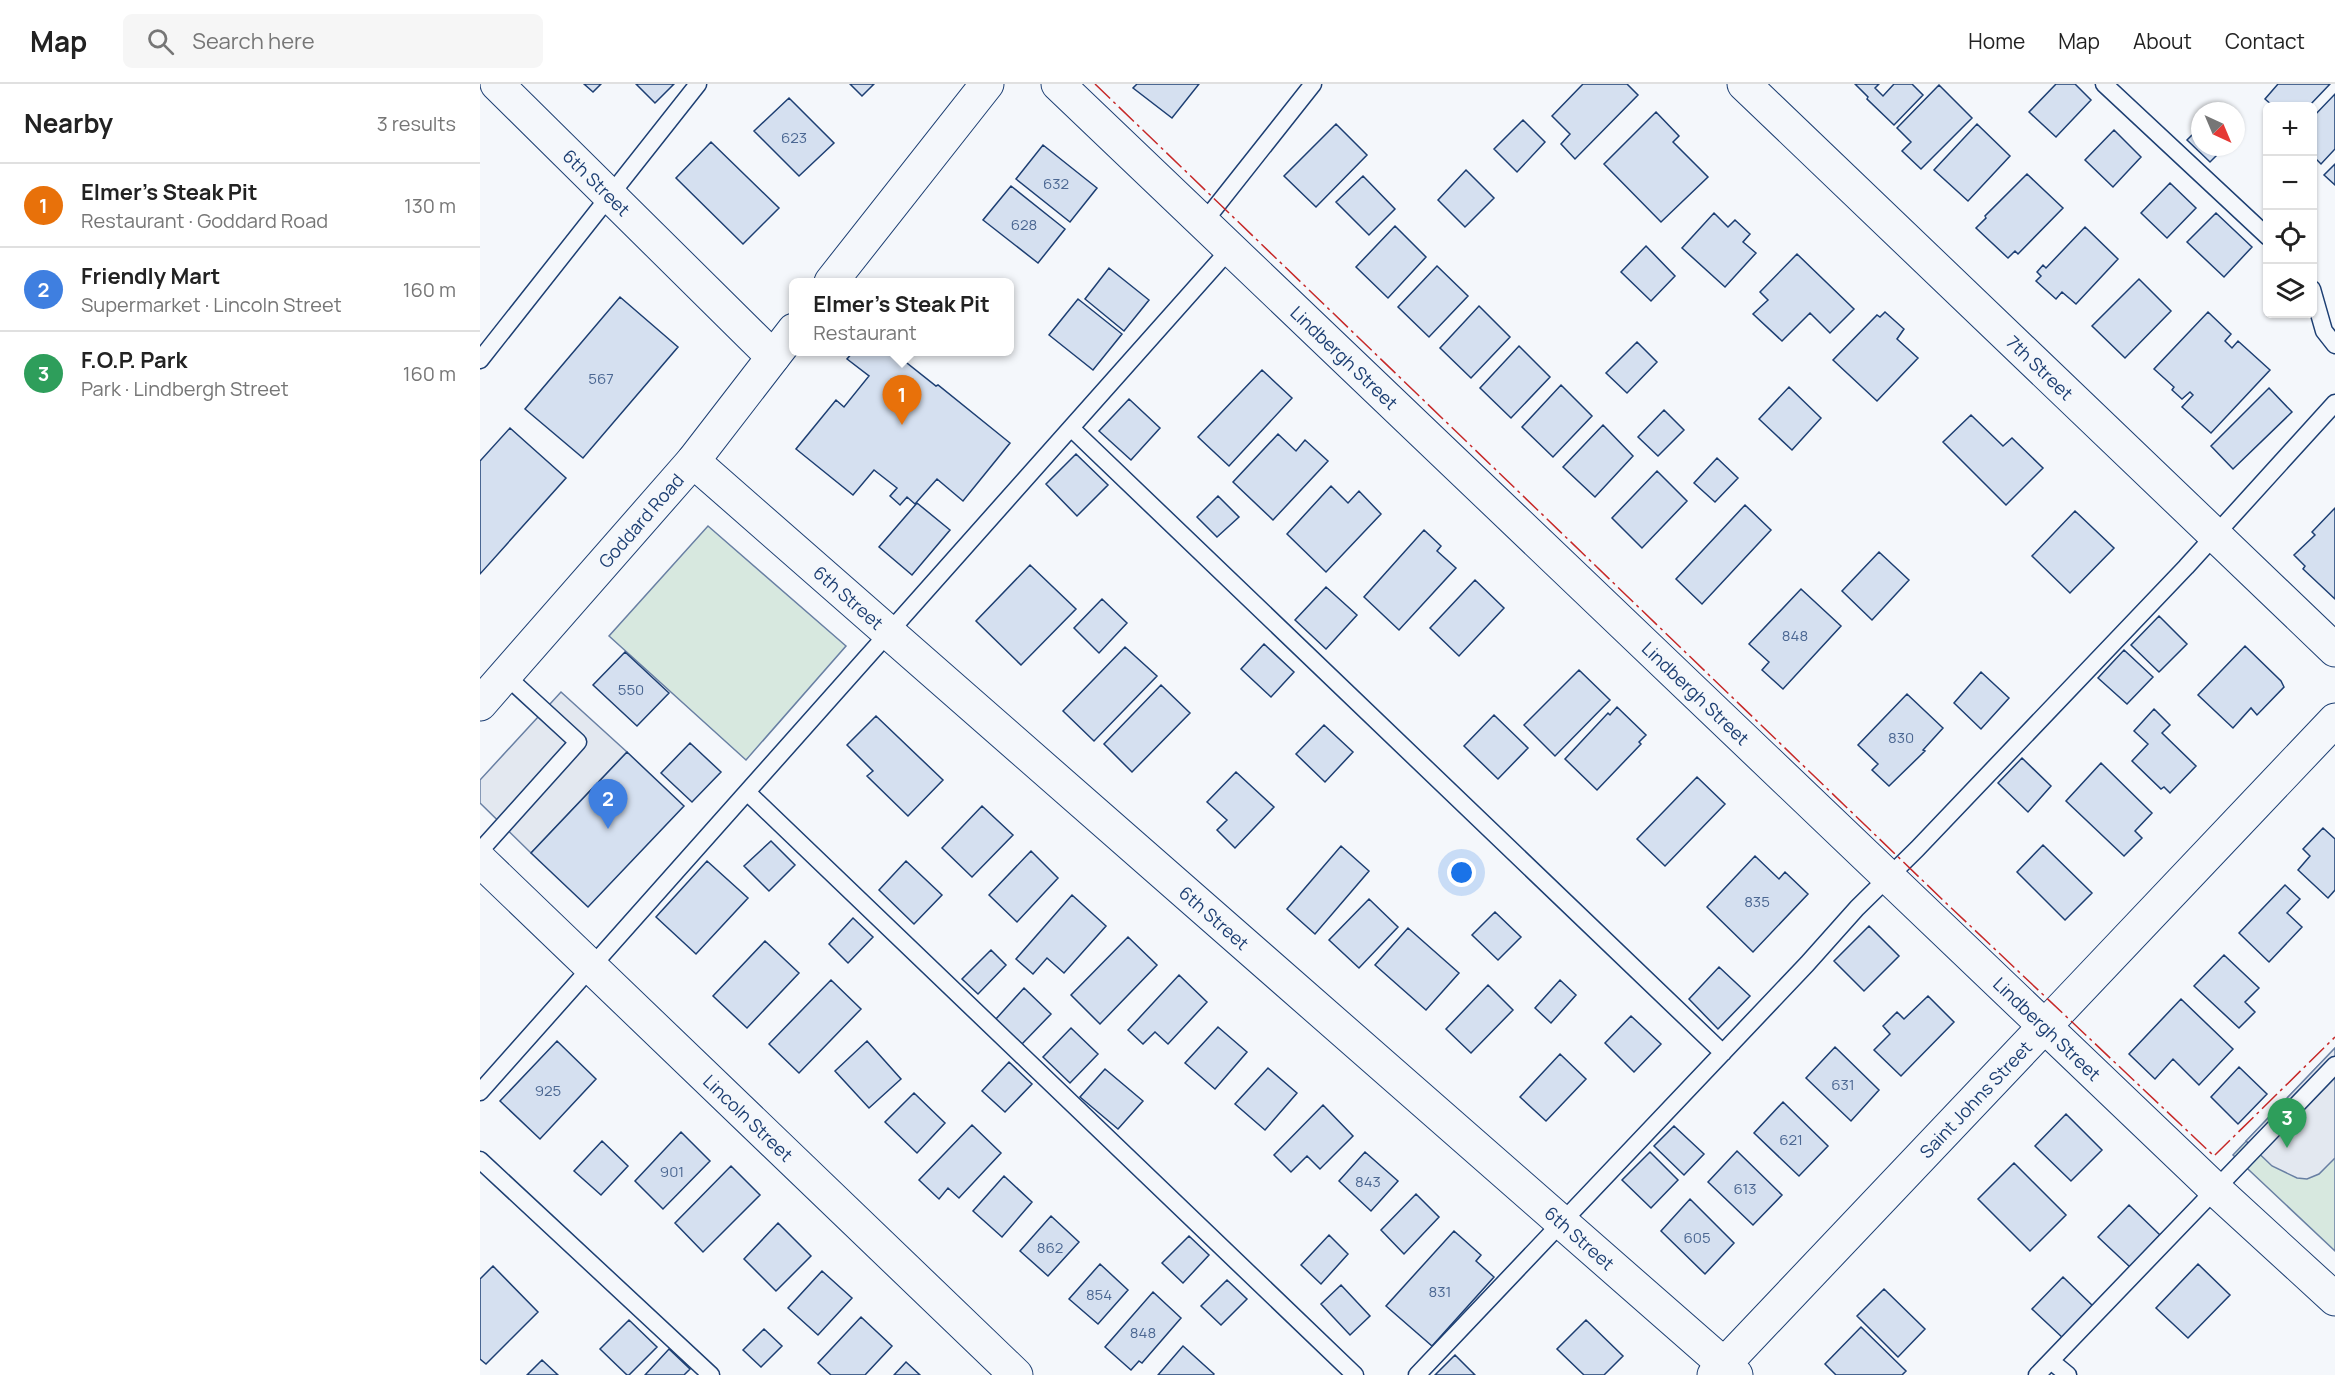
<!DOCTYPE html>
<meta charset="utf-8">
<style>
:root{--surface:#fff;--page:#f6f6f6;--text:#222;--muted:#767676;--line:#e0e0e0;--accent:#c62828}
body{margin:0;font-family:Manrope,sans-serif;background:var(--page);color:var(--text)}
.controls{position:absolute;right:18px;top:18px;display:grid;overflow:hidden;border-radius:9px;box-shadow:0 2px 4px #0004}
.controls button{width:54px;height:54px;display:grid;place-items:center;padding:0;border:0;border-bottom:2px solid var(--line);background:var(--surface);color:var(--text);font:30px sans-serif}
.compass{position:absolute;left:1711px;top:18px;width:54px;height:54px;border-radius:50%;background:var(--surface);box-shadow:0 2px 4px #0004;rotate:136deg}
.you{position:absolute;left:982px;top:789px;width:21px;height:21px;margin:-15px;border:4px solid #fff;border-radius:50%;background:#1a73e8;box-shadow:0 0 0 9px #1a73e833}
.badge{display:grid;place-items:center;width:39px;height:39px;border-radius:50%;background:var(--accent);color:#fff;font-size:20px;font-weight:700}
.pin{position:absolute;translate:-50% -50px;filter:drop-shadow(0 2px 3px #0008)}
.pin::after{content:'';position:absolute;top:32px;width:21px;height:18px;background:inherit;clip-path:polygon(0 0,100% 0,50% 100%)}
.popup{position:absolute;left:309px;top:194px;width:225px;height:78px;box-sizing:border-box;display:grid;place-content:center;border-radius:9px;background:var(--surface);filter:drop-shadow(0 2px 4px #0005);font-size:20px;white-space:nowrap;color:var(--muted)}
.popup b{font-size:22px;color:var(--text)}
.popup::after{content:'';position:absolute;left:50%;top:100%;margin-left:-12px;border:12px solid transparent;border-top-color:var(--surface)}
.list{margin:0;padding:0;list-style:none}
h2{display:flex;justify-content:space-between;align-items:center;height:78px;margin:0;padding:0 24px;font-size:26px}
h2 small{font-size:20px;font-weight:400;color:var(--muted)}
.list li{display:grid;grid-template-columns:39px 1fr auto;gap:18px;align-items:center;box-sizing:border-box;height:84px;padding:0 24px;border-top:2px solid var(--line)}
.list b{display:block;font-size:22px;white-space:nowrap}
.list p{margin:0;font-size:20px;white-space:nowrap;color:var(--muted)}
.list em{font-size:20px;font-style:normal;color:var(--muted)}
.icon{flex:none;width:33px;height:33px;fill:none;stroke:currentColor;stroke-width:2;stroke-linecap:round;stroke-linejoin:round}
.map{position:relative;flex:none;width:1855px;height:1291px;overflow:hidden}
header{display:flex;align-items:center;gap:36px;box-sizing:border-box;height:84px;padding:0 30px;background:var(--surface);border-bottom:2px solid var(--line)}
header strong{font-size:28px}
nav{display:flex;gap:33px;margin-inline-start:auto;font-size:21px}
.search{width:420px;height:54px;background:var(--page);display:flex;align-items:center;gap:15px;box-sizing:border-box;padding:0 21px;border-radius:9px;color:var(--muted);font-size:22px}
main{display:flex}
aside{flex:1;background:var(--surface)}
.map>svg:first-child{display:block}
.green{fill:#d7e8df;stroke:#687fa3;stroke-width:1.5}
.parking{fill:#e3e8f0;stroke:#687fa3;stroke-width:1.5}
.building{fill:#d5e0f0;stroke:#1d3f73;stroke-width:1.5}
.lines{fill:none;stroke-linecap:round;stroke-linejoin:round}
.service-casing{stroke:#1d3f73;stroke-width:19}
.minor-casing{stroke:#1d3f73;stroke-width:35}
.tertiary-casing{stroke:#1d3f73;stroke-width:35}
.service{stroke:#f4f7fb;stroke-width:16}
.minor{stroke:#f4f7fb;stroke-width:33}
.tertiary{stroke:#f4f7fb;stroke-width:33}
.power{stroke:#c62828;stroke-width:1.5;stroke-dasharray:21 4.5 3 4.5;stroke-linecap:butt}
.labels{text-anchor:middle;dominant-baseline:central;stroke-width:4.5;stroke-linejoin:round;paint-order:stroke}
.number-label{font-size:15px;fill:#4b6792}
.street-label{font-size:18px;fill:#1d3f73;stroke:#f4f7fb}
</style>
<header>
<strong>Map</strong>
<div class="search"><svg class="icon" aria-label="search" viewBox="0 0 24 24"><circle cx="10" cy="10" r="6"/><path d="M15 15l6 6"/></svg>Search here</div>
<nav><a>Home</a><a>Map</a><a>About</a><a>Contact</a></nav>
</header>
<main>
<aside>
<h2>Nearby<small>3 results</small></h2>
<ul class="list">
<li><span class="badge" style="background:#e8710a">1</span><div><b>Elmer's Steak Pit</b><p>Restaurant · Goddard Road</p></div><em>130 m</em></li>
<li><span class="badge" style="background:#3f7fe0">2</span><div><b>Friendly Mart</b><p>Supermarket · Lincoln Street</p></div><em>160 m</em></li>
<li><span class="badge" style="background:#2e9e5b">3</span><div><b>F.O.P. Park</b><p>Park · Lindbergh Street</p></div><em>160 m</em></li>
</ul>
</aside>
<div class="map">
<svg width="1855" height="1291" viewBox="0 0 1855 1291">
<rect width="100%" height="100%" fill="#f4f7fb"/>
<!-- green -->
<path class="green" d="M 228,442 L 366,562 L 266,676 L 129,552 Z
M 1855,964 L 1855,1167 L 1753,1071 Z"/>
<!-- parking -->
<path class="parking" d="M 81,608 L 147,668 L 51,769 L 0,719 L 0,696 Z
M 1855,964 L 1855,1074 L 1839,1090 L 1827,1095 L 1817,1094 L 1792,1082 L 1766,1057 Z"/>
<!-- building -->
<path class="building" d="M 104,0 L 121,0 L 113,8 Z
M 156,0 L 194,0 L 175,19 Z
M 370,0 L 394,0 L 382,12 Z
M 657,0 L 719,0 L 692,34 L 653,4 Z
M 1103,0 L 1147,0 L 1158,11 L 1095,75 L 1081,60 L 1090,50 L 1072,32 Z
M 1375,0 L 1399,0 L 1395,4 L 1403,12 L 1414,0 L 1432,0 L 1443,11 L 1414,41 L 1387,15 L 1388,13 Z
M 1576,0 L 1595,0 L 1611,16 L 1576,53 L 1549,28 Z
M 1798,0 L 1850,0 L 1829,22 L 1793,22 L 1785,15 Z
M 1459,1 L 1492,34 L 1441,85 L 1422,67 L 1431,58 L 1417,44 Z
M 1855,10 L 1855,65 L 1841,80 L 1832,71 L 1832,34 Z
M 309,14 L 354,59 L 319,92 L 274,47 Z
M 1176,28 L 1199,52 L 1193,58 L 1228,93 L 1181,138 L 1124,80 Z
M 1043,36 L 1065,58 L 1037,88 L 1014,65 Z
M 856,40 L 887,71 L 836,123 L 804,92 Z
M 1497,40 L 1530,72 L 1488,117 L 1454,86 Z
M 1720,43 L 1720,63 L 1745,63 L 1730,78 L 1707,56 Z
M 1634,46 L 1661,73 L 1633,103 L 1605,76 Z
M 231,58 L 299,124 L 263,160 L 196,94 Z
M 563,61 L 617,104 L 590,138 L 536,95 Z
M 1855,80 L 1855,101 L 1844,91 Z
M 986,86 L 1014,114 L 985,143 L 958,116 Z
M 1547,90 L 1583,124 L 1538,170 L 1535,167 L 1528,174 L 1496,144 L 1506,134 L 1505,132 Z
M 883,92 L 915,125 L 889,151 L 856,118 Z
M 1690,99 L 1716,124 L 1687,154 L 1661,129 Z
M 531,102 L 585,145 L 558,179 L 503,136 Z
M 1234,129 L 1248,143 L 1255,136 L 1270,150 L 1263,158 L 1276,169 L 1245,203 L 1202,164 Z
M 1736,129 L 1772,163 L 1744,193 L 1707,158 Z
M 915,142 L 946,173 L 908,214 L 876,183 Z
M 1605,143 L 1638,175 L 1596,220 L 1582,208 L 1576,215 L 1556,197 L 1561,192 L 1557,188 L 1563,181 L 1566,184 Z
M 1166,162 L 1195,192 L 1171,217 L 1141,188 Z
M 1317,170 L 1374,225 L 1350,249 L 1330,229 L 1302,257 L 1273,230 L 1288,216 L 1280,208 Z
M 957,182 L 988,212 L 949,253 L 918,223 Z
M 629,184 L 669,216 L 644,247 L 605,215 Z
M 1659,195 L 1691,227 L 1645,274 L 1612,242 Z
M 140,213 L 198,263 L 103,374 L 45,325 Z
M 598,215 L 642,250 L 613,286 L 569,251 Z
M 999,222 L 1030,253 L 991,294 L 960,264 Z
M 1405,228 L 1424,245 L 1417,255 L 1438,274 L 1397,317 L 1353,276 L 1397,231 L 1400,233 Z
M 1728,228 L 1751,250 L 1745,257 L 1752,264 L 1758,257 L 1790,286 L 1731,349 L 1702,323 L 1713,311 L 1710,308 L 1702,315 L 1692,306 L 1694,303 L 1674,285 Z
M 1157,258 L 1177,278 L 1147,309 L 1126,289 Z
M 1039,262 L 1070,293 L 1031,334 L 1000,304 Z
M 373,268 L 413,268 L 456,302 L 458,301 L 530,359 L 483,417 L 457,395 L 435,420 L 427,413 L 420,421 L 410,412 L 417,404 L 394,386 L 373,411 L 316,365 L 356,316 L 364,323 L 389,292 L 367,275 Z
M 782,286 L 812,314 L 749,382 L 718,353 Z
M 1081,301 L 1112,332 L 1073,373 L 1042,343 Z
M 1309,303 L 1341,334 L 1312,366 L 1279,335 Z
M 1789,304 L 1812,328 L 1753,385 L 1731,362 Z
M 649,315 L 680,344 L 651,376 L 619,347 Z
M 1184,326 L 1204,346 L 1178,372 L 1158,353 Z
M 1491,331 L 1523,362 L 1532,354 L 1563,384 L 1526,421 L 1463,358 Z
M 1123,341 L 1153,372 L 1115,413 L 1083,383 Z
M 30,344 L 86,394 L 0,490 L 0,377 Z
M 798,350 L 816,367 L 825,356 L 848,377 L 793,436 L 753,398 Z
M 596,370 L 628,401 L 597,432 L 566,400 Z
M 1237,374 L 1258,394 L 1235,418 L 1214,399 Z
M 1177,387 L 1207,417 L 1162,464 L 1132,434 Z
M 851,402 L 868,419 L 879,407 L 901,430 L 846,488 L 807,450 Z
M 738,412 L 759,433 L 737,453 L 717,433 Z
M 437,419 L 470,446 L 432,491 L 399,463 Z
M 1265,421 L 1291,446 L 1222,520 L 1196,495 Z
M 1855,424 L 1855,515 L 1823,485 L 1825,482 L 1814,471 L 1835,451 L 1832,448 Z
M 1595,427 L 1634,464 L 1590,509 L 1552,472 Z
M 944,446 L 961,462 L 957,467 L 976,484 L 919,546 L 884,513 Z
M 1399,468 L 1429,496 L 1392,536 L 1362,507 Z
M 550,481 L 596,525 L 541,581 L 496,537 Z
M 995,496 L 1024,524 L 979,572 L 950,544 Z
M 846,503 L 877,531 L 846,565 L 815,536 Z
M 1321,505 L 1361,542 L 1303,605 L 1282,586 L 1289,578 L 1269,560 Z
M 622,515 L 647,539 L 619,569 L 594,544 Z
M 1679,532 L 1707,560 L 1679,588 L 1651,561 Z
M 784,560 L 814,588 L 791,613 L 761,585 Z
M 1765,562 L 1801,597 L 1804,603 L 1777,631 L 1771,624 L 1753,644 L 1718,611 Z
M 645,563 L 677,592 L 614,657 L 583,627 Z
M 1644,566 L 1673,593 L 1647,620 L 1618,594 Z
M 145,568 L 189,609 L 157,642 L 113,601 Z
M 1099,586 L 1130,616 L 1075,672 L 1044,641 Z
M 1501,588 L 1529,614 L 1501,645 L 1474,619 Z
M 681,601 L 710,629 L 652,688 L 624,660 Z
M 1427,610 L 1463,644 L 1443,666 L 1445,667 L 1409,702 L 1392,686 L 1398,680 L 1378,661 Z
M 1137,623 L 1166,651 L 1159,658 L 1161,660 L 1117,706 L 1085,675 L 1128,629 L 1130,631 Z
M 1674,625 L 1690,641 L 1682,649 L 1716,682 L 1690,709 L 1684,703 L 1681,705 L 1652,677 L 1668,660 L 1654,647 Z
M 1014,631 L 1048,664 L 1018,695 L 984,662 Z
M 396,632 L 463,696 L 428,732 L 387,692 L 393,687 L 367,661 Z
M 844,641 L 873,668 L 845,698 L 816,670 Z
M 210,659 L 241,688 L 212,718 L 181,689 Z
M 147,668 L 204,722 L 108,823 L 51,769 Z
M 1542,674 L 1571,702 L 1548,728 L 1518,699 Z
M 1621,679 L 1672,729 L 1655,747 L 1662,754 L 1644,772 L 1586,717 Z
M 756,688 L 794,723 L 755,764 L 737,746 L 747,736 L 727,718 Z
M 1217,693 L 1245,720 L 1185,782 L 1157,755 Z
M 502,722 L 533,751 L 492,793 L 462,764 Z
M 1843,744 L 1855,755 L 1855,806 L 1848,814 L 1818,786 L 1830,772 L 1823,765 Z
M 291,757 L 315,781 L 289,807 L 264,782 Z
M 1563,761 L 1612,809 L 1585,836 L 1537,788 Z
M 861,762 L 889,787 L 835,850 L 807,825 Z
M 551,767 L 578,794 L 537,838 L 509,811 Z
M 1275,772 L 1299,795 L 1305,788 L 1328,810 L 1273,868 L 1227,823 Z
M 227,777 L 268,814 L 216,870 L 176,833 Z
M 426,777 L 462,811 L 434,840 L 399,806 Z
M 1805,801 L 1820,815 L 1807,829 L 1822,843 L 1789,878 L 1759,849 Z
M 592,811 L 626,842 L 584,889 L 567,874 L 553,890 L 536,875 Z
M 889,815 L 918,843 L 879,884 L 849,856 Z
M 1015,828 L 1041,853 L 1018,876 L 992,851 Z
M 373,834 L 393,853 L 368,879 L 349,860 Z
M 1389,842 L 1419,872 L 1384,907 L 1354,877 Z
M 928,844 L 979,889 L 946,926 L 895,881 Z
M 648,853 L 677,881 L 620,940 L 591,911 Z
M 285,857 L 319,889 L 267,944 L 233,912 Z
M 511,866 L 526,881 L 498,910 L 482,895 Z
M 1744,871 L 1779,904 L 1765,918 L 1775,928 L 1759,944 L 1714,902 Z
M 1239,883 L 1270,912 L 1238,945 L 1209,915 Z
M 699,891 L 727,918 L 688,960 L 675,948 L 663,960 L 648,946 Z
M 351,896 L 381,925 L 319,989 L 289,960 Z
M 1080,896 L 1096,911 L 1071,939 L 1055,924 Z
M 1008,901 L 1033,926 L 991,969 L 966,945 Z
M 544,904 L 571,930 L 542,960 L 515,936 Z
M 1448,912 L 1474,938 L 1421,992 L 1394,966 L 1410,950 L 1403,942 L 1417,928 L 1424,935 Z
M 1701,915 L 1753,965 L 1719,1001 L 1693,975 L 1675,995 L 1649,970 Z
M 1151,932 L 1181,960 L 1154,988 L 1125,959 Z
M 738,943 L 767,968 L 735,1005 L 705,979 Z
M 591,944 L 618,970 L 590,999 L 563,973 Z
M 77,957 L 116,995 L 60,1055 L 20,1017 Z
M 387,957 L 421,995 L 389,1024 L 355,987 Z
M 1355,963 L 1399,1006 L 1371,1037 L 1326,994 Z
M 1080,970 L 1106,995 L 1066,1037 L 1040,1013 Z
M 529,978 L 552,1000 L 525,1028 L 502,1007 Z
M 1759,983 L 1787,1010 L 1758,1040 L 1731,1013 Z
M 788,984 L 817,1009 L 785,1046 L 755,1020 Z
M 625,985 L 663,1017 L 638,1045 L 600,1013 Z
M 434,1009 L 465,1039 L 437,1069 L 405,1038 Z
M 1303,1018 L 1348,1062 L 1319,1092 L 1274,1049 Z
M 843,1021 L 873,1052 L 840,1085 L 827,1072 L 811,1088 L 794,1071 Z
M 1586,1030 L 1622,1066 L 1591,1097 L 1555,1062 Z
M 492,1041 L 521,1069 L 479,1114 L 468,1104 L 459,1115 L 439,1096 Z
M 1194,1042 L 1224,1070 L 1204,1091 L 1174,1062 Z
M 201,1048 L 230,1077 L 183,1125 L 155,1097 Z
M 122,1057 L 148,1082 L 121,1111 L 94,1087 Z
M 1257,1067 L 1302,1111 L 1273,1141 L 1228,1098 Z
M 885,1068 L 918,1097 L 891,1127 L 859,1097 Z
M 1170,1068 L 1198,1096 L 1171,1124 L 1142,1096 Z
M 1534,1079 L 1586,1131 L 1550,1167 L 1498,1115 Z
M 251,1082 L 280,1111 L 223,1168 L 195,1139 Z
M 524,1092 L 552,1118 L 522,1153 L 493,1127 Z
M 936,1110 L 959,1133 L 924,1170 L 901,1146 Z
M 1210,1115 L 1254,1159 L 1225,1190 L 1181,1147 Z
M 1649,1121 L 1680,1151 L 1650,1183 L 1618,1153 Z
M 571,1132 L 599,1158 L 568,1192 L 540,1167 Z
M 298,1139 L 331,1172 L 296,1207 L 264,1175 Z
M 974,1147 L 1001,1171 L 996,1177 L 1014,1193 L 952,1262 L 906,1222 Z
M 849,1151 L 868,1170 L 841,1200 L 821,1181 Z
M 709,1152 L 729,1171 L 703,1199 L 682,1179 Z
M 620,1180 L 648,1206 L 618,1240 L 589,1215 Z
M 1718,1180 L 1750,1211 L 1708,1254 L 1676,1224 Z
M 13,1182 L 58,1228 L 6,1280 L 0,1275 L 0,1195 Z
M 342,1187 L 372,1214 L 338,1251 L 308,1224 Z
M 1583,1193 L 1614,1223 L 1584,1255 L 1552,1225 Z
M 747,1196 L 767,1215 L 741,1241 L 721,1222 Z
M 861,1201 L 890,1232 L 870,1251 L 841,1220 Z
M 1404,1205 L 1445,1245 L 1418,1273 L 1377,1232 Z
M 673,1208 L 701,1234 L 662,1279 L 659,1277 L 651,1286 L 625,1263 Z
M 381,1233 L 412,1262 L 385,1291 L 351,1291 L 338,1279 Z
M 149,1236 L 177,1263 L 149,1291 L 147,1291 L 120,1265 Z
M 1106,1236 L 1143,1272 L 1124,1291 L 1104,1291 L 1077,1265 Z
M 1381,1243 L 1426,1287 L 1422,1291 L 1356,1291 L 1345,1280 Z
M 284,1245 L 302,1262 L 281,1283 L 263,1266 Z
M 703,1262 L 734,1290 L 733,1291 L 678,1291 Z
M 189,1265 L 210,1285 L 204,1291 L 165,1291 Z
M 975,1271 L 995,1291 L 955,1291 Z
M 62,1276 L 78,1291 L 47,1291 Z
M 426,1278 L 440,1291 L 414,1291 Z"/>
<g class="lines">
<defs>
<path id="service" d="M 1624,0 L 1788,153
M 723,139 L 833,0
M 1832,205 L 1844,247 L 1855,261
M 0,276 L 218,0
M 591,344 L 1243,969
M 267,708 L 875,1291
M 0,767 L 98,658 L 25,591
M 0,1008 L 750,165
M 0,1076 L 231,1291
M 1571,1277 L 1588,1291
M 937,1291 L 1327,880 L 1377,824 L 1437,765 L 1706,483 L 1855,319
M 1557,1291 L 1855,981"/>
<g id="minor">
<path id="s1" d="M 17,0 L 293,273"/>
<path id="s2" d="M 578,0 L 1736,1106 L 1855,1215"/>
<path id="s3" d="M 1264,0 L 1855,566"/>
<path id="s4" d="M 213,377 L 1256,1291"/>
<path id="s5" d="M 0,776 L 536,1291"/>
<path id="s6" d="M 1234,1291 L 1855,636"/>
</g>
<g id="tertiary">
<path d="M 351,198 L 507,0"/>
<path id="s7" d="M 0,620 L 213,377 L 314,246"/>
</g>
</defs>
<!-- service casing -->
<use href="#service" class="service-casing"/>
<!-- minor casing -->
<use href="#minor" class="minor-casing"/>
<!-- tertiary casing -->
<use href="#tertiary" class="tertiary-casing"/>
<!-- service -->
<use href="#service" class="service"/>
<!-- minor -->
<use href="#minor" class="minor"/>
<!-- tertiary -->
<use href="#tertiary" class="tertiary"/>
<!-- power -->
<path class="power" d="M 615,0 L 1466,819 L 1734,1072 L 1855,953"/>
</g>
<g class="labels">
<!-- number labels -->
<g class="number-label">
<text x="314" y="53">623</text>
<text x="576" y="99">632</text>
<text x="544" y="140">628</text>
<text x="121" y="294">567</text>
<text x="1315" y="551">848</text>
<text x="151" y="605">550</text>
<text x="1421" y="653">830</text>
<text x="1277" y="817">835</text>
<text x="1363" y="1000">631</text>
<text x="68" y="1006">925</text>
<text x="1311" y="1055">621</text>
<text x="192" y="1087">901</text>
<text x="888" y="1097">843</text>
<text x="1265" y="1104">613</text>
<text x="1217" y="1153">605</text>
<text x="570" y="1163">862</text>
<text x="960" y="1207">831</text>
<text x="619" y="1210">854</text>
<text x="663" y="1248">848</text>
</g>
<!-- street labels -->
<g class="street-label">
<text stroke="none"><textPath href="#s1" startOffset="140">6th Street</textPath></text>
<text stroke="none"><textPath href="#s2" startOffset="396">Lindbergh Street</textPath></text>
<text stroke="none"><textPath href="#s3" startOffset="410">7th Street</textPath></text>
<text stroke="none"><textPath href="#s7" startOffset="244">Goddard Road</textPath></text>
<text stroke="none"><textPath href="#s4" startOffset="207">6th Street</textPath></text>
<text stroke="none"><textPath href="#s2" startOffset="882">Lindbergh Street</textPath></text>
<text stroke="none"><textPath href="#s4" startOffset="693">6th Street</textPath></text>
<text stroke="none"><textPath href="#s2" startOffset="1368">Lindbergh Street</textPath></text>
<text stroke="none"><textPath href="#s6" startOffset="380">Saint Johns Street</textPath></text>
<text stroke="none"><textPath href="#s5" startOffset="372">Lincoln Street</textPath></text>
<text stroke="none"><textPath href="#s4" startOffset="1179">6th Street</textPath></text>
</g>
</g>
</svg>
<div class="controls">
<button>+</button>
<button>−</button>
<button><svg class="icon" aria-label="locate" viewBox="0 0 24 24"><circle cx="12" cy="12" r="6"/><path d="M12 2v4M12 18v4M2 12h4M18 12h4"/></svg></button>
<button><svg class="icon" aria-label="layers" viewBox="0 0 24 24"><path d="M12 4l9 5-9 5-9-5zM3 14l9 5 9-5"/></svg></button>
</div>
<svg class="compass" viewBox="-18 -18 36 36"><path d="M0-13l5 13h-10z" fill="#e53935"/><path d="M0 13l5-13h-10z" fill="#767676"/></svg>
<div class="you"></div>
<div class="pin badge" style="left:422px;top:341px;background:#e8710a">1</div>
<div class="popup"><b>Elmer's Steak Pit</b>Restaurant</div>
<div class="pin badge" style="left:128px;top:745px;background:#3f7fe0">2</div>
<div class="pin badge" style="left:1807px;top:1064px;background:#2e9e5b">3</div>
</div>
</main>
